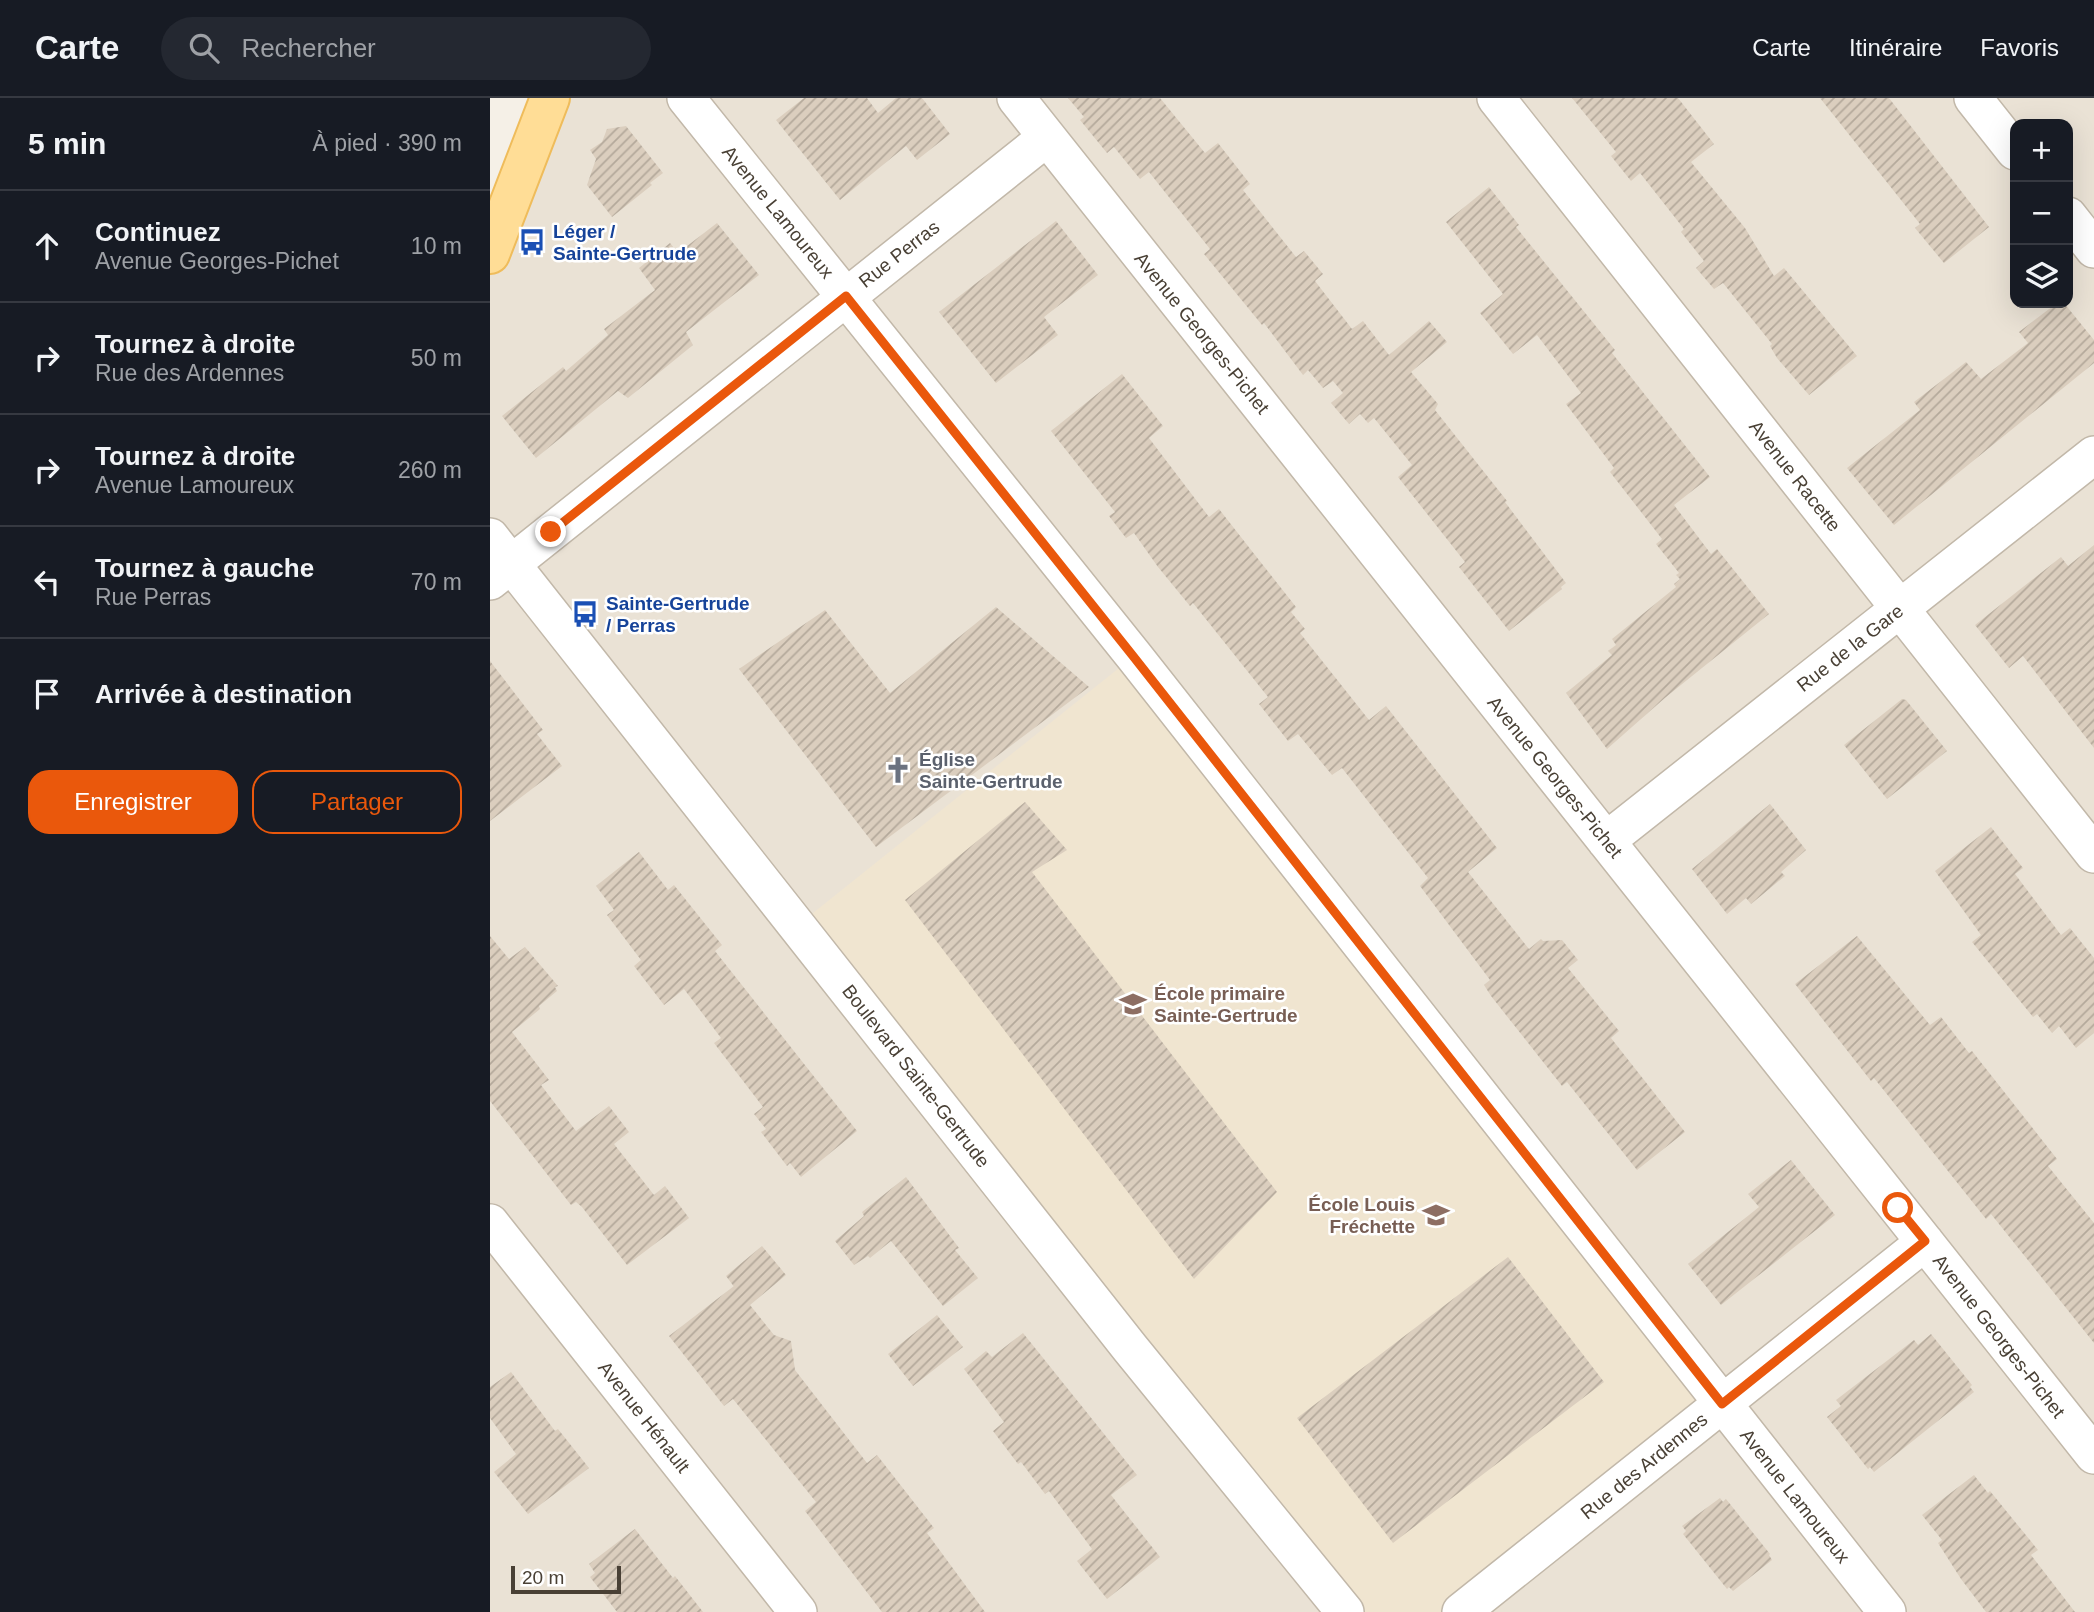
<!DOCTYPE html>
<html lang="fr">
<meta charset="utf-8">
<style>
:root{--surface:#171b24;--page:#242831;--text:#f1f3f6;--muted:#9ea1a6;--line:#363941;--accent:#ea580c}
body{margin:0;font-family:Helvetica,sans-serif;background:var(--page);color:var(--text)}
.controls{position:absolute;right:21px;top:21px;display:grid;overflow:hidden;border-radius:14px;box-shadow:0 7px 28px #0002}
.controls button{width:63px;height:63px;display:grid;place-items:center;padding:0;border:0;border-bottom:2px solid var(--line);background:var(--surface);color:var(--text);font:35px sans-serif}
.scale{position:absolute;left:21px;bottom:18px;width:110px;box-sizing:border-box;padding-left:7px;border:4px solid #494035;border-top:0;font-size:19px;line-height:24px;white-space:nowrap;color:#494035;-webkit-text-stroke:5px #fff;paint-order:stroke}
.stop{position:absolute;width:21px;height:21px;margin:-16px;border:5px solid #ea580c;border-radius:50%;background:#fff}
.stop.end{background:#ea580c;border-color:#fff;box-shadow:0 2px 7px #0008}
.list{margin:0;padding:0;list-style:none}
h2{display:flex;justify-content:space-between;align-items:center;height:91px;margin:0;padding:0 28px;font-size:30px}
h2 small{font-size:23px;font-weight:400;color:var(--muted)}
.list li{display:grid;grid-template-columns:46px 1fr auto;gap:21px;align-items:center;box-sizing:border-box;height:112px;padding:0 28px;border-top:2px solid var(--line)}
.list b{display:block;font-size:26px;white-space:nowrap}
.list p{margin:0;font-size:23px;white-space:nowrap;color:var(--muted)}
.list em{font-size:23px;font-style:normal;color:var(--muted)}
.actions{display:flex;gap:14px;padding:21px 28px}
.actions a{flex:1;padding:16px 0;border:2px solid var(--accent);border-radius:21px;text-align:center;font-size:24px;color:var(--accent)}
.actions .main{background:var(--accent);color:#fff}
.icon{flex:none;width:38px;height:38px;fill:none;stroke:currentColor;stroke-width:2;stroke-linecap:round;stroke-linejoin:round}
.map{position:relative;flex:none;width:1604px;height:1514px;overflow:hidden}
header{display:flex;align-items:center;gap:42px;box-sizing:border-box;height:98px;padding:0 35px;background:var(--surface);border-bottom:2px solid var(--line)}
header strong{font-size:33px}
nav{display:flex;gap:38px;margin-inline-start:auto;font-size:24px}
.search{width:490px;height:63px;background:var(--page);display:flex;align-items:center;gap:18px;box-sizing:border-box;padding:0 24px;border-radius:38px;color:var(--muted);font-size:26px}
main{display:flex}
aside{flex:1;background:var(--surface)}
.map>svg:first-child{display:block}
.residential{fill:#eae2d5;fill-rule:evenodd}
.education{fill:#f0e5d0}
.building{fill:url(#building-hatch)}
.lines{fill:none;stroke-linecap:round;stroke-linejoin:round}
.minor-casing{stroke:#c2b8a9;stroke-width:40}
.major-casing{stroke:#efbc5b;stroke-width:42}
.minor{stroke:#fff;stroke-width:37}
.major{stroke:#ffdd96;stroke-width:38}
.route{stroke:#ea580c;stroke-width:9}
.labels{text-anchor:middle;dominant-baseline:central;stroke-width:5;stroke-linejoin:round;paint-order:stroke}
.street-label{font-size:19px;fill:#494035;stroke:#fff}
.transit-label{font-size:19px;font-weight:bold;fill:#164399;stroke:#fff;text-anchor:start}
.worship-label{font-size:19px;font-weight:bold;fill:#5b616d;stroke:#fff;text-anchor:start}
.education-label{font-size:19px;font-weight:bold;fill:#785e54;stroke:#fff;text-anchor:start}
</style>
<header>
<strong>Carte</strong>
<div class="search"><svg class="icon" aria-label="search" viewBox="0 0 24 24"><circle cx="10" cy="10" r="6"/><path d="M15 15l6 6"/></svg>Rechercher</div>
<nav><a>Carte</a><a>Itinéraire</a><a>Favoris</a></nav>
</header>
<main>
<aside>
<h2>5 min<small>À pied · 390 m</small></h2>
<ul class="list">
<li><svg class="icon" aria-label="ahead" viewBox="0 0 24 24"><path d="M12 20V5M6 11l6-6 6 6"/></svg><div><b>Continuez</b><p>Avenue Georges-Pichet</p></div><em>10 m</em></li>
<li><svg class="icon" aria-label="right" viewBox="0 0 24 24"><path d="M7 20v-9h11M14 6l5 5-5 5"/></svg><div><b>Tournez à droite</b><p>Rue des Ardennes</p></div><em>50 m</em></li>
<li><svg class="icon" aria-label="right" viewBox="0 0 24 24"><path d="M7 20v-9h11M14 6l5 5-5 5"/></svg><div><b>Tournez à droite</b><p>Avenue Lamoureux</p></div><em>260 m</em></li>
<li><svg class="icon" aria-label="left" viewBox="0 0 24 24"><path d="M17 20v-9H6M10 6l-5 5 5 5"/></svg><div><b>Tournez à gauche</b><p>Rue Perras</p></div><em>70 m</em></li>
<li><svg class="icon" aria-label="arrive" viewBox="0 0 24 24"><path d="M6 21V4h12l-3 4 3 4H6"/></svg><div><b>Arrivée à destination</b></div></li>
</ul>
<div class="actions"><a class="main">Enregistrer</a><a>Partager</a></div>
</aside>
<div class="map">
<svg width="1604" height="1514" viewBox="0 0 1604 1514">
<defs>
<pattern id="building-hatch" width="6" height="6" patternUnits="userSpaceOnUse" patternTransform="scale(1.75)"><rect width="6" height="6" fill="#dbcebe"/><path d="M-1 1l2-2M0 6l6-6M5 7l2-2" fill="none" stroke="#b4a99b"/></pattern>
</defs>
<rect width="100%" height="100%" fill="#f5f0e7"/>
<!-- residential -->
<path class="residential" d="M 67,0 L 1604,0 L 1604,1514 L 0,1514 L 0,175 ZM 1525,26 L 1578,26 L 1578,205 L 1525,205 Z"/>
<!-- education -->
<path class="education" d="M 644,558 L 1232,1306 L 971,1514 L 855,1514 L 308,827 Z"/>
<!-- building -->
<path class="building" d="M 314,0 L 377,0 L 388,15 L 406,0 L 432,0 L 460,36 L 427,62 L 416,48 L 350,102 L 286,22 Z
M 578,0 L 670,0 L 715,55 L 728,45 L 760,86 L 753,92 L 806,159 L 814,153 L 833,176 L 825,183 L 862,231 L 873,223 L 899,257 L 939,223 L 957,244 L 921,274 L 948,306 L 945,312 L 1017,403 L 1015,404 L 1076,485 L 1071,489 L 1072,491 L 1019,533 L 969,469 L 975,464 L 908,379 L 922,367 L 884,320 L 878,325 L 870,316 L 859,326 L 841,305 L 853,295 L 843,283 L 833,290 L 818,272 L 813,277 L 774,225 L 772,227 L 714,156 L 720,151 L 659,74 L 650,81 L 624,49 L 617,55 L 590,22 L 594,19 Z
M 1082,0 L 1188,0 L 1224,46 L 1201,64 L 1255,130 L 1284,178 L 1294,170 L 1367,258 L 1319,297 L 1287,260 L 1280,248 L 1282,246 L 1233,185 L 1224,191 L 1206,170 L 1214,163 L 1191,134 L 1194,131 L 1150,75 L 1141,83 L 1121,58 L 1126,54 Z
M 1330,0 L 1399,0 L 1499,129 L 1454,165 L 1425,130 L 1430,126 Z
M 136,28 L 173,75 L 160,85 L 162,87 L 122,119 L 97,87 L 106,61 L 100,52 L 112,44 L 117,31 Z
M 999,89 L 1029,127 L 1026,129 L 1125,252 L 1122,255 L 1220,379 L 1184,407 L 1221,456 L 1227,451 L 1279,516 L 1176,599 L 1117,651 L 1076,595 L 1122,557 L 1118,553 L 1126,547 L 1122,541 L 1186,489 L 1184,486 L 1190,481 L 1186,477 L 1189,475 L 1166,446 L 1172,441 L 1120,374 L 1124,370 L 1076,306 L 1091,295 L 1047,237 L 1023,256 L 990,215 L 1013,196 L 956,124 Z
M 566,123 L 608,177 L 554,219 L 568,237 L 506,285 L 449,214 Z
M 227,125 L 269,177 L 196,234 L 203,247 L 138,300 L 128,293 L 46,360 L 12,318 L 73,269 L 76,273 L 118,237 L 114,231 L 165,192 L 149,170 L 180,145 L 188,155 Z
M 1567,205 L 1574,205 L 1604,242 L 1604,265 L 1404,427 L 1357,370 L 1430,312 L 1424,304 L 1476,264 L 1491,281 L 1538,245 L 1529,234 Z
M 632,276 L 673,328 L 659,340 L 719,419 L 729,411 L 765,457 L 806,509 L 801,514 L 815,531 L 810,535 L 879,622 L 896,608 L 1007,750 L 978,774 L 1039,851 L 1051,841 L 1053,843 L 1072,842 L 1088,862 L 1078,870 L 1129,933 L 1121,940 L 1195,1034 L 1147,1072 L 1077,984 L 1072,988 L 1001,898 L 994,887 L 1000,882 L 930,788 L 938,780 L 852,670 L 842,677 L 808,636 L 798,643 L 769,606 L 778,599 L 703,505 L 700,508 L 668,469 L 644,435 L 636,440 L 619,418 L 625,414 L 561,333 Z
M 1604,447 L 1604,650 L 1533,558 L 1519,570 L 1485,527 L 1571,459 L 1578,468 Z
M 506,509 L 599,589 L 386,749 L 249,571 L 335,512 L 400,595 Z
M 0,563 L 53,632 L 47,636 L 72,668 L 0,723 Z
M 1412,601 L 1416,602 L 1457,653 L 1397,701 L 1354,647 Z
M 535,704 L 577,752 L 542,774 L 787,1094 L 704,1181 L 415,802 Z
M 1280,706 L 1316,752 L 1291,774 L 1295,778 L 1261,806 L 1256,800 L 1237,816 L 1202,771 Z
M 1501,729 L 1533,770 L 1525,776 L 1571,837 L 1580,830 L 1604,860 L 1604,935 L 1586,950 L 1569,928 L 1562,935 L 1547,916 L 1543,919 L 1482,844 L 1491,837 L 1445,773 Z
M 149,754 L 178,792 L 184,787 L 232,847 L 225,853 L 367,1033 L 311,1079 L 300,1065 L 297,1068 L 271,1034 L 276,1031 L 264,1016 L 273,1009 L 224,945 L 231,940 L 194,891 L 174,907 L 144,868 L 151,862 L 117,817 L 124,812 L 106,788 Z
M 0,838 L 19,861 L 35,849 L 68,888 L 65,889 L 67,893 L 49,908 L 50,911 L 22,934 L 59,982 L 51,987 L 86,1033 L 119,1008 L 139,1034 L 124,1046 L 164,1097 L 175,1088 L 199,1120 L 137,1167 L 92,1109 L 86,1104 L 81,1107 L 0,1003 Z
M 1367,838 L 1440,927 L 1451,919 L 1479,955 L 1482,953 L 1567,1061 L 1558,1068 L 1604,1125 L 1604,1245 L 1501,1116 L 1496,1121 L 1384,980 L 1381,983 L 1305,886 Z
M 1301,1062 L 1345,1117 L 1231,1207 L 1198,1166 L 1269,1109 L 1258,1096 Z
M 416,1079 L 469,1150 L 465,1152 L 488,1180 L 453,1208 L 401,1143 L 380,1160 L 378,1158 L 364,1167 L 345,1143 L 374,1118 L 372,1114 Z
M 272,1148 L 296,1177 L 260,1207 L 284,1237 L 301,1243 L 305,1272 L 377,1365 L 387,1357 L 444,1430 L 437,1435 L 495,1514 L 392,1514 L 315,1413 L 326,1404 L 243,1301 L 234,1308 L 179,1238 L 244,1188 L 245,1190 L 236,1178 Z
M 1018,1159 L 1114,1284 L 903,1445 L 807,1320 Z
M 447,1217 L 473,1249 L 423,1288 L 398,1256 Z
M 533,1235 L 647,1377 L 621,1397 L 670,1459 L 617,1501 L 587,1463 L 602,1451 L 559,1393 L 555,1396 L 531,1364 L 528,1366 L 503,1333 L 514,1324 L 474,1271 L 496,1253 L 502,1259 Z
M 1441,1236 L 1482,1287 L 1480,1289 L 1484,1294 L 1384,1374 L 1380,1369 L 1378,1371 L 1337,1319 L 1351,1308 L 1346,1302 L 1424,1242 L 1428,1247 Z
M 21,1274 L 65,1333 L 68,1331 L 99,1370 L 38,1416 L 4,1374 L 26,1356 L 0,1320 L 0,1289 Z
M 1484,1377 L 1498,1395 L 1500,1393 L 1548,1452 L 1541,1457 L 1585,1514 L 1496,1514 L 1471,1481 L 1448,1445 L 1452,1442 L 1432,1417 Z
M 1230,1400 L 1233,1404 L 1236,1401 L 1280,1456 L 1279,1457 L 1282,1462 L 1243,1493 L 1239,1489 L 1237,1491 L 1193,1436 L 1196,1433 L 1192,1428 Z
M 145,1431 L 183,1480 L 185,1478 L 213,1514 L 127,1514 L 100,1479 L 105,1475 L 99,1466 Z"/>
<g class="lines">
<defs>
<path id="minor" d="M 196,0 L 644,558 L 1397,1514
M 526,0 L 1604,1357
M 1006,0 L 1604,756
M 1483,0 L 1525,53
M 1578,118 L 1604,151
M 0,439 L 640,1250 L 855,1514
M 0,483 L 556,40
M 1116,743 L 1604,357
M 0,1125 L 308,1514
M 971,1514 L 1435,1144"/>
<path id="major" d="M 0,156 L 60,0"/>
</defs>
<!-- minor casing -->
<use href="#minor" class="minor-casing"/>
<!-- major casing -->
<use href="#major" class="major-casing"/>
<!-- minor -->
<use href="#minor" class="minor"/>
<!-- major -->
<use href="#major" class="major"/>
</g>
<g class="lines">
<!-- route -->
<path class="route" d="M 61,434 L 356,198 L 643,558 L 1232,1306 L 1435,1143 L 1408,1110"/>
</g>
<!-- icons -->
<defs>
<symbol id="bus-bare" viewBox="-9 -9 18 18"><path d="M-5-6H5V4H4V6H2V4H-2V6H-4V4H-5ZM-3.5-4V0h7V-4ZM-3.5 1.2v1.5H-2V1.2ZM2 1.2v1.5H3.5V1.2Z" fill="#1a4fb4" stroke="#fff" stroke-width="2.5" paint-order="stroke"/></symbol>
<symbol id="church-bare" viewBox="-9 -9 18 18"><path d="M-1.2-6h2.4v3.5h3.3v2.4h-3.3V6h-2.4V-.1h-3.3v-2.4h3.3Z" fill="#6b7280" stroke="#fff" stroke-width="2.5" paint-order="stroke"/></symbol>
<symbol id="school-bare" viewBox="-9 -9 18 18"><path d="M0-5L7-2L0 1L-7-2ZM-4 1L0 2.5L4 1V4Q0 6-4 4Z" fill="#8d6e63" stroke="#fff" stroke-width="2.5" paint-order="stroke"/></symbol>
</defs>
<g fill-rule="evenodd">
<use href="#bus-bare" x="23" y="125" width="38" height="38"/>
<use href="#bus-bare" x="76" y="497" width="38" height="38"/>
<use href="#church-bare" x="389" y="653" width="38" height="38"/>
<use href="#school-bare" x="624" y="887" width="38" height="38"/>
<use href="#school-bare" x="927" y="1098" width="38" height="38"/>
</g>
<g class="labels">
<!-- street labels -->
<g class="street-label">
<text transform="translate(288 114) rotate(51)">Avenue Lamoureux</text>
<text transform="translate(409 156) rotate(-38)">Rue Perras</text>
<text transform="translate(712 235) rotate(51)">Avenue Georges-Pichet</text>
<text transform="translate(1305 378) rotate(52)">Avenue Racette</text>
<text transform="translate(1360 550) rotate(-38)">Rue de la Gare</text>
<text transform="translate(1065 679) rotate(51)">Avenue Georges-Pichet</text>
<text transform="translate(426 978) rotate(52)">Boulevard Sainte-Gertrude</text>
<text transform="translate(1509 1238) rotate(52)">Avenue Georges-Pichet</text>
<text transform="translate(154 1319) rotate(52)">Avenue Hénault</text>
<text transform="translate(1154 1368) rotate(-39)">Rue des Ardennes</text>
<text transform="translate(1305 1398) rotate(52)">Avenue Lamoureux</text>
</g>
<!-- transit labels -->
<g class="transit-label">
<text x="63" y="133">Léger /<tspan x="63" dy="22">Sainte-Gertrude</tspan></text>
<text x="116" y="505">Sainte-Gertrude<tspan x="116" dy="22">/ Perras</tspan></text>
</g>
<!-- worship labels -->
<g class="worship-label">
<text x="429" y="661">Église<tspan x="429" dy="22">Sainte-Gertrude</tspan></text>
</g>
<!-- education labels -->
<g class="education-label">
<text x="664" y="895">École primaire<tspan x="664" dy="22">Sainte-Gertrude</tspan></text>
<text x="925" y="1106" text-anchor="end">École Louis<tspan x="925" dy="22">Fréchette</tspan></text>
</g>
</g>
</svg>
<div class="controls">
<button>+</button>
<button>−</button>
<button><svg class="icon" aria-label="layers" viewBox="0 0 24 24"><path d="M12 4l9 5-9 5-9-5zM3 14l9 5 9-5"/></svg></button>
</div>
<div class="scale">20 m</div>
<div class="stop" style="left:1408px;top:1110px"></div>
<div class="stop end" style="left:61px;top:434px"></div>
</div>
</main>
